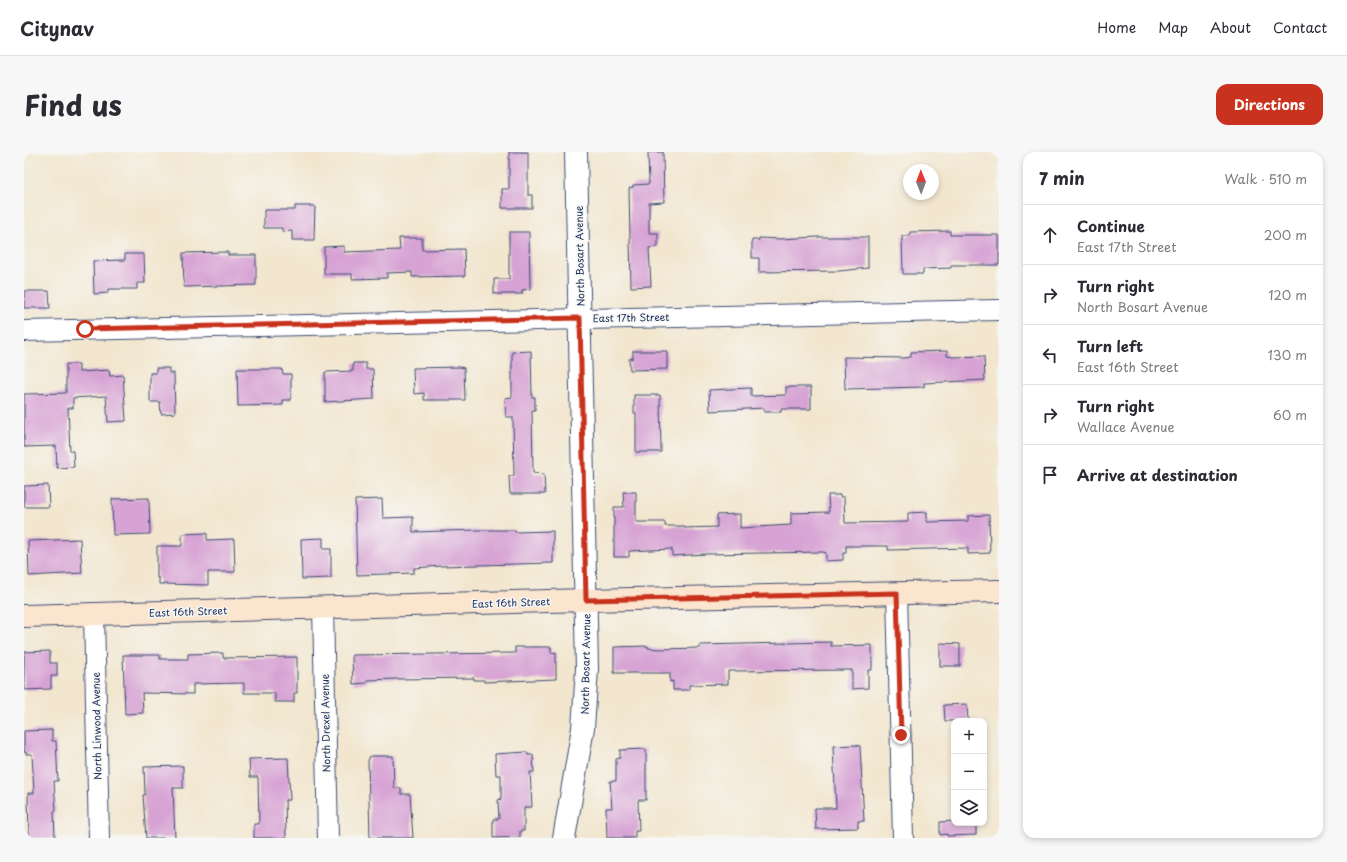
<!DOCTYPE html>
<meta charset="utf-8">
<style>
:root{--surface:#fff;--page:#f7f7f7;--text:#2b2b33;--muted:#7c7c81;--line:#e1e1e2;--accent:#c8321e}
body{margin:0;font-family:"Playpen Sans",sans-serif;background:var(--page);color:var(--text)}
.controls{position:absolute;right:12px;bottom:12px;display:grid;overflow:hidden;border-radius:8px;box-shadow:0 2px 6px #0003}
.controls button{width:36px;height:36px;display:grid;place-items:center;padding:0;border:0;border-bottom:1px solid var(--line);background:var(--surface);color:var(--text);font:20px sans-serif}
.compass{position:absolute;left:879px;top:12px;width:36px;height:36px;border-radius:50%;background:var(--surface);box-shadow:0 2px 6px #0003;rotate:359deg}
.stop{position:absolute;width:12px;height:12px;margin:-9px;border:3px solid #c8321e;border-radius:50%;background:#fff}
.stop.end{background:#c8321e;border-color:#fff;box-shadow:0 1px 4px #0008}
.list{margin:0;padding:0;list-style:none}
h2{display:flex;justify-content:space-between;align-items:center;height:52px;margin:0;padding:0 16px;font-size:17px}
h2 small{font-size:13px;font-weight:400;color:var(--muted)}
.list li{display:grid;grid-template-columns:26px 1fr auto;gap:12px;align-items:center;box-sizing:border-box;height:60px;padding:0 16px;border-top:1px solid var(--line)}
.list b{display:block;font-size:15px;white-space:nowrap}
.list p{margin:0;font-size:13px;white-space:nowrap;color:var(--muted)}
.list em{font-size:13px;font-style:normal;color:var(--muted)}
.icon{flex:none;width:22px;height:22px;fill:none;stroke:currentColor;stroke-width:2;stroke-linecap:round;stroke-linejoin:round}
.map{position:relative;flex:none;width:975px;height:686px;overflow:hidden;border-radius:12px}
header{display:flex;align-items:center;gap:24px;box-sizing:border-box;height:56px;padding:0 20px;background:var(--surface);border-bottom:1px solid var(--line)}
header strong{font-size:19px}
nav{display:flex;gap:22px;margin-inline-start:auto;font-size:14px}
.intro{display:flex;align-items:center;justify-content:space-between;box-sizing:border-box;height:96px;padding:0 24px}
h1{margin:0;font-size:28px}
.button{padding:10px 18px;border-radius:12px;background:var(--accent);color:#fff;font-size:14px;font-weight:700}
main{display:flex;gap:24px;padding:0 24px}
aside{flex:1;background:var(--surface);border-radius:12px;box-shadow:0 2px 6px #0003}
.map>svg:first-child{display:block}
.building{fill:#d7a3d4}
.lines{fill:none;stroke-linecap:round;stroke-linejoin:round}
.minor-casing{stroke:#3b4a6f;stroke-width:22}
.tertiary-casing{stroke:#3b4a6f;stroke-width:24}
.secondary-casing{stroke:#3b4a6f;stroke-width:24}
.minor{stroke:#fff;stroke-width:20}
.tertiary{stroke:#fff;stroke-width:22}
.secondary{stroke:#fce5cf;stroke-width:22}
.route{stroke:#c8321e;stroke-width:5}
.labels{text-anchor:middle;dominant-baseline:central;stroke-width:3;stroke-linejoin:round;paint-order:stroke}
.street-label{font-size:10px;fill:#1b2f5e;stroke:#f6f6f2}
</style>
<header>
<strong>Citynav</strong>
<nav><a>Home</a><a>Map</a><a>About</a><a>Contact</a></nav>
</header>
<div class="intro"><h1>Find us</h1><a class="button">Directions</a></div>
<main>
<div class="map">
<svg width="975" height="686" viewBox="0 0 975 686">
<rect width="100%" height="100%" fill="#f6f6f2"/>
<filter id="ink" filterUnits="userSpaceOnUse"><feTurbulence type="fractalNoise" baseFrequency=".025" numOctaves="2"/><feDisplacementMap in="SourceGraphic" scale="8" xChannelSelector="R" yChannelSelector="G"/><feConvolveMatrix kernelMatrix="1 2 1 2 8 2 1 2 1" color-interpolation-filters="sRGB"/></filter>
<filter id="wash" filterUnits="userSpaceOnUse"><feTurbulence type="fractalNoise" baseFrequency=".012" numOctaves="4" result="noise"/><feDisplacementMap in="SourceGraphic" scale="16" xChannelSelector="R" yChannelSelector="G"/><feGaussianBlur stdDeviation="0.9" result="paint"/><feColorMatrix in="noise" values="0 0 0 0 0 0 0 0 0 0 0 0 0 0 0 0 0 1.4 0 .05"/><feComposite in="paint" operator="in"/></filter>
<g filter="url(#wash)">
<rect width="100%" height="100%" fill="#f2e6cf"/>
<g id="blocks">
<!-- building -->
<path class="building" d="M 485,0 L 504,0 L 504,43 L 508,43 L 508,56 L 478,56 L 478,37 L 485,37 Z
M 624,0 L 639,0 L 640,50 L 625,51 L 625,81 L 634,81 L 634,95 L 625,96 L 627,134 L 607,135 L 605,36 L 609,35 L 609,33 L 625,32 Z
M 271,54 L 291,54 L 290,88 L 268,88 L 268,79 L 258,80 L 258,76 L 240,76 L 240,58 L 271,58 Z
M 926,79 L 926,83 L 975,83 L 975,113 L 927,113 L 927,116 L 899,117 L 899,122 L 879,122 L 878,84 L 886,84 L 886,80 Z
M 485,80 L 505,80 L 506,137 L 498,138 L 498,142 L 470,142 L 470,127 L 485,127 Z
M 793,85 L 844,85 L 844,116 L 815,119 L 735,120 L 735,106 L 728,106 L 728,88 L 735,88 L 735,86 L 756,87 Z
M 375,86 L 398,86 L 398,98 L 440,97 L 441,124 L 388,125 L 388,120 L 363,121 L 363,126 L 328,127 L 328,122 L 300,122 L 300,95 L 320,94 L 320,100 L 376,98 Z
M 204,100 L 204,103 L 232,103 L 232,133 L 160,135 L 159,101 Z
M 101,102 L 120,102 L 121,131 L 113,131 L 113,137 L 84,137 L 84,141 L 70,142 L 69,109 L 101,108 Z
M 0,139 L 25,139 L 26,156 L 0,156 Z
M 507,199 L 508,245 L 511,245 L 511,258 L 508,258 L 509,321 L 520,322 L 521,342 L 486,342 L 485,324 L 490,324 L 489,265 L 482,265 L 481,246 L 488,245 L 488,200 Z
M 609,199 L 643,199 L 643,217 L 606,218 L 605,207 L 609,206 Z
M 923,199 L 923,204 L 929,205 L 960,204 L 961,228 L 900,231 L 900,235 L 821,237 L 820,205 L 880,206 L 887,205 L 887,200 Z
M 329,211 L 342,211 L 342,217 L 349,217 L 350,247 L 301,250 L 301,220 L 329,219 Z
M 42,212 L 55,212 L 55,220 L 85,218 L 86,224 L 99,223 L 102,269 L 84,270 L 82,244 L 49,246 L 49,256 L 44,256 L 46,299 L 49,299 L 50,315 L 33,316 L 32,294 L 0,295 L 0,242 L 42,241 Z
M 436,215 L 440,216 L 441,248 L 400,248 L 400,241 L 390,242 L 389,216 Z
M 132,216 L 145,216 L 145,221 L 150,221 L 151,261 L 137,262 L 136,250 L 126,250 L 126,221 L 132,221 Z
M 213,217 L 258,217 L 259,222 L 267,222 L 267,248 L 259,248 L 259,253 L 214,254 Z
M 762,235 L 787,235 L 787,257 L 757,257 L 757,260 L 740,260 L 740,256 L 686,259 L 685,238 L 727,236 L 727,244 L 762,243 Z
M 610,243 L 636,243 L 637,300 L 612,300 L 612,261 L 610,261 Z
M 24,333 L 25,355 L 0,355 L 0,334 Z
M 599,340 L 612,340 L 612,370 L 641,370 L 641,374 L 660,374 L 660,376 L 693,375 L 693,363 L 716,362 L 716,376 L 767,373 L 767,361 L 805,360 L 804,343 L 816,343 L 816,345 L 820,345 L 821,371 L 884,370 L 884,361 L 903,360 L 903,370 L 944,369 L 944,364 L 965,363 L 966,401 L 944,402 L 944,396 L 864,398 L 864,394 L 822,394 L 822,401 L 819,401 L 819,408 L 802,409 L 802,401 L 799,400 L 682,402 L 648,404 L 648,397 L 605,399 L 605,405 L 590,405 L 590,355 L 600,355 Z
M 125,346 L 126,382 L 89,383 L 88,347 Z
M 358,347 L 359,366 L 389,365 L 389,380 L 454,378 L 491,378 L 491,380 L 529,379 L 529,411 L 417,414 L 390,416 L 390,421 L 333,423 L 331,348 Z
M 183,381 L 183,388 L 210,387 L 211,420 L 184,420 L 184,433 L 135,432 L 135,426 L 133,426 L 133,394 L 158,394 L 158,382 Z
M 299,386 L 299,397 L 307,397 L 307,426 L 278,427 L 277,387 Z
M 56,387 L 58,421 L 5,424 L 4,389 Z
M 807,490 L 807,494 L 848,493 L 848,518 L 844,518 L 844,536 L 828,537 L 828,518 L 704,519 L 704,532 L 665,533 L 665,538 L 649,538 L 649,529 L 646,530 L 646,521 L 590,521 L 590,495 L 624,494 L 624,496 L 634,497 L 676,496 L 676,493 Z
M 916,491 L 936,492 L 936,514 L 916,514 Z
M 491,495 L 527,495 L 527,501 L 532,500 L 532,527 L 460,530 L 460,528 L 450,528 L 450,526 L 373,527 L 343,528 L 343,531 L 329,532 L 328,503 L 491,501 Z
M 26,499 L 26,511 L 33,511 L 33,524 L 27,524 L 27,537 L 0,538 L 0,500 Z
M 199,501 L 199,506 L 273,505 L 273,541 L 270,541 L 270,550 L 251,550 L 251,541 L 220,541 L 220,531 L 169,532 L 169,542 L 118,541 L 119,561 L 101,562 L 99,503 L 136,503 L 136,507 L 164,507 L 164,502 Z
M 943,552 L 944,569 L 921,569 L 920,553 Z
M 28,578 L 28,589 L 32,589 L 34,629 L 30,629 L 32,659 L 30,659 L 31,686 L 5,686 L 4,641 L 10,641 L 8,602 L 2,602 L 2,600 L 0,600 L 0,579 Z
M 832,593 L 836,594 L 840,669 L 834,669 L 834,676 L 792,677 L 791,656 L 812,656 L 809,594 Z
M 622,597 L 622,648 L 614,648 L 615,679 L 611,679 L 611,686 L 583,686 L 582,656 L 588,656 L 586,629 L 592,629 L 592,607 L 596,606 L 596,598 Z
M 503,600 L 504,603 L 509,603 L 510,620 L 506,620 L 508,655 L 501,655 L 500,657 L 500,679 L 496,679 L 496,685 L 469,686 L 469,667 L 475,667 L 474,648 L 477,647 L 477,623 L 472,623 L 471,602 Z
M 346,604 L 369,604 L 370,636 L 377,636 L 377,642 L 386,642 L 389,686 L 346,686 L 344,609 Z
M 264,606 L 266,648 L 261,648 L 262,686 L 230,686 L 230,672 L 235,672 L 234,625 L 226,625 L 225,607 Z
M 159,614 L 159,636 L 149,636 L 151,686 L 122,686 L 119,643 L 121,643 L 120,615 Z
M 930,669 L 930,671 L 952,671 L 952,683 L 923,684 L 923,682 L 916,683 L 916,670 Z"/>
</g>
</g>
<g filter="url(#ink)">
<use href="#blocks" fill-opacity="0" stroke="#3b4a6f" stroke-width="1"/>
<g class="lines">
<defs>
<path id="minor" d="M 0,179 L 975,158
M 873,441 L 879,686
M 299,455 L 304,686
M 70,462 L 75,686"/>
<path id="tertiary" d="M 540,686 L 559,576 L 563,517 L 552,0"/>
<path id="secondary" d="M 0,464 L 562,448 L 975,439"/>
</defs>
<!-- minor casing -->
<use href="#minor" class="minor-casing"/>
<!-- tertiary casing -->
<use href="#tertiary" class="tertiary-casing"/>
<!-- secondary casing -->
<use href="#secondary" class="secondary-casing"/>
<!-- minor -->
<use href="#minor" class="minor"/>
<!-- tertiary -->
<use href="#tertiary" class="tertiary"/>
<!-- secondary -->
<use href="#secondary" class="secondary"/>
</g>
</g>
<g class="lines" filter="url(#ink)">
<!-- route -->
<path class="route" d="M 61,177 L 556,166 L 562,448 L 873,441 L 877,583"/>
</g>
<g class="labels">
<!-- street labels -->
<g class="street-label">
<text transform="translate(555 104) rotate(-91)">North Bosart Avenue</text>
<text transform="translate(607 165) rotate(-1)">East 17th Street</text>
<text transform="translate(487 450) rotate(-2)">East 16th Street</text>
<text transform="translate(164 459) rotate(-2)">East 16th Street</text>
<text transform="translate(561 512) rotate(-89)">North Bosart Avenue</text>
<text transform="translate(301 571) rotate(-91)">North Drexel Avenue</text>
<text transform="translate(72 574) rotate(-91)">North Linwood Avenue</text>
</g>
</g>
</svg>
<div class="controls">
<button>+</button>
<button>−</button>
<button><svg class="icon" aria-label="layers" viewBox="0 0 24 24"><path d="M12 4l9 5-9 5-9-5zM3 14l9 5 9-5"/></svg></button>
</div>
<svg class="compass" viewBox="-18 -18 36 36"><path d="M0-13l5 13h-10z" fill="#e53935"/><path d="M0 13l5-13h-10z" fill="#7c7c81"/></svg>
<div class="stop" style="left:61px;top:177px"></div>
<div class="stop end" style="left:877px;top:583px"></div>
</div>
<aside>
<h2>7 min<small>Walk · 510 m</small></h2>
<ul class="list">
<li><svg class="icon" aria-label="ahead" viewBox="0 0 24 24"><path d="M12 20V5M6 11l6-6 6 6"/></svg><div><b>Continue</b><p>East 17th Street</p></div><em>200 m</em></li>
<li><svg class="icon" aria-label="right" viewBox="0 0 24 24"><path d="M7 20v-9h11M14 6l5 5-5 5"/></svg><div><b>Turn right</b><p>North Bosart Avenue</p></div><em>120 m</em></li>
<li><svg class="icon" aria-label="left" viewBox="0 0 24 24"><path d="M17 20v-9H6M10 6l-5 5 5 5"/></svg><div><b>Turn left</b><p>East 16th Street</p></div><em>130 m</em></li>
<li><svg class="icon" aria-label="right" viewBox="0 0 24 24"><path d="M7 20v-9h11M14 6l5 5-5 5"/></svg><div><b>Turn right</b><p>Wallace Avenue</p></div><em>60 m</em></li>
<li><svg class="icon" aria-label="arrive" viewBox="0 0 24 24"><path d="M6 21V4h12l-3 4 3 4H6"/></svg><div><b>Arrive at destination</b></div></li>
</ul>
</aside>
</main>
